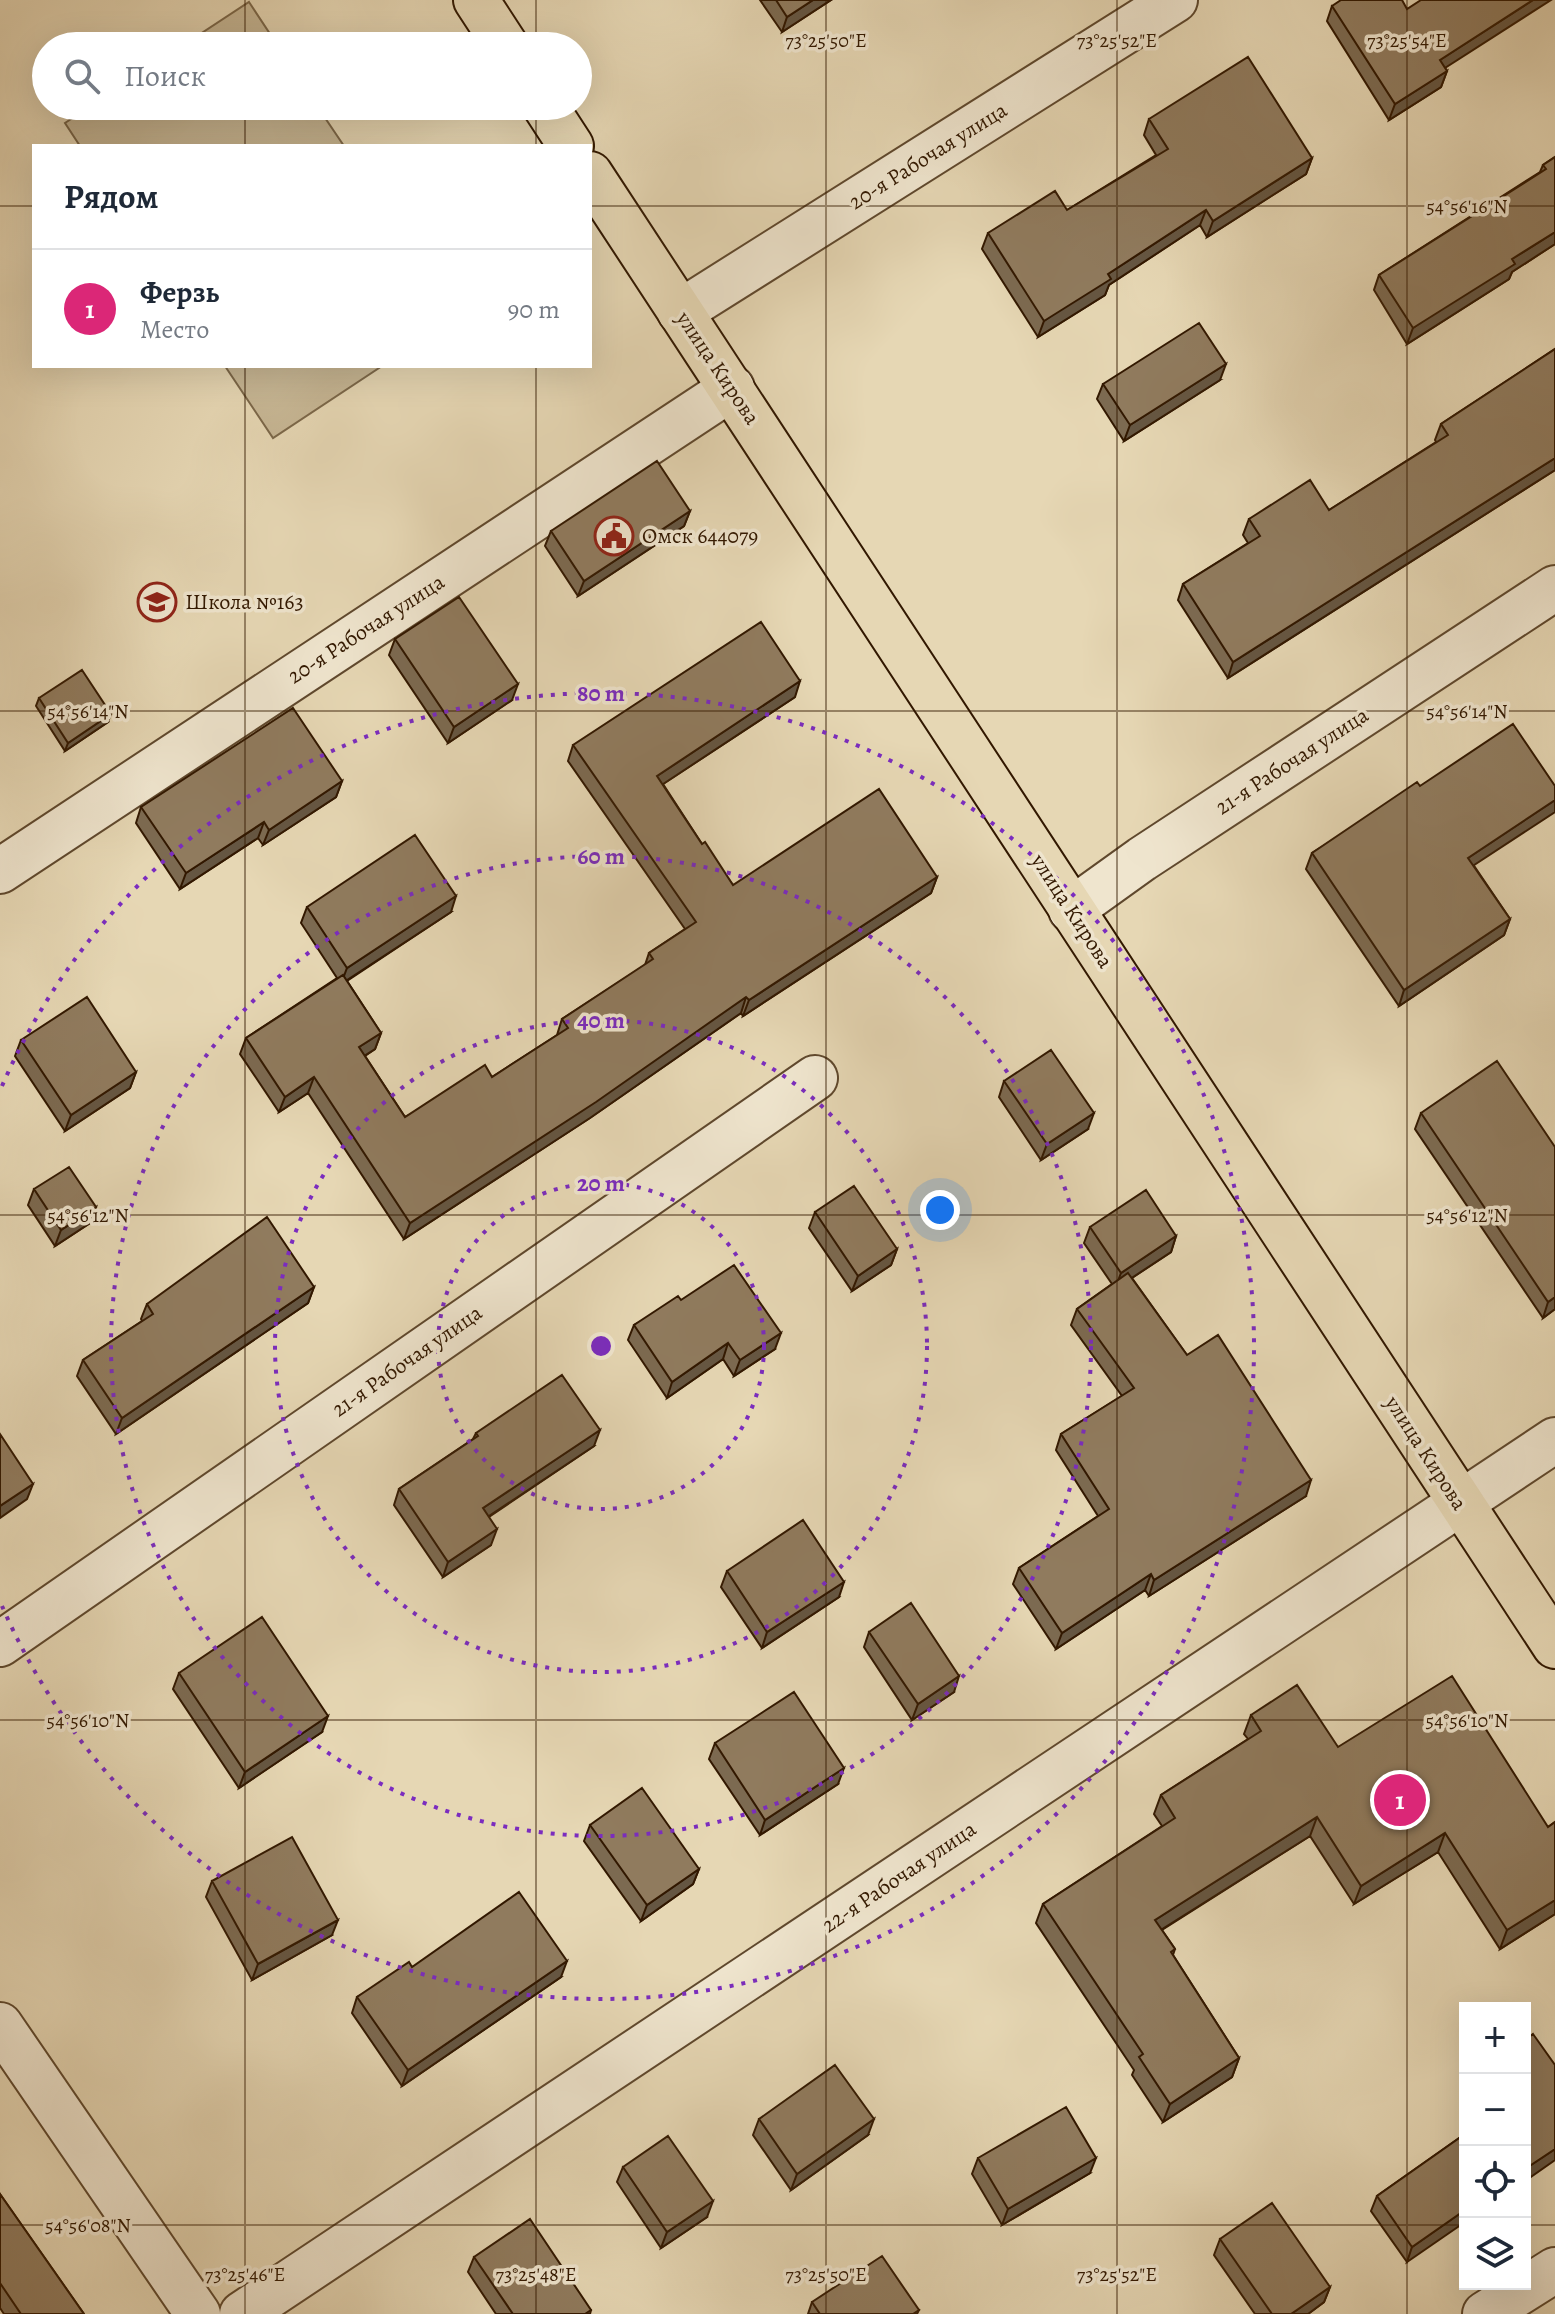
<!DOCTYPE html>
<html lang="ru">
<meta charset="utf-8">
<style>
:root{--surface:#fff;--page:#f6f6f7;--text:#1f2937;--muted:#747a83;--line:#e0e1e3;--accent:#db2777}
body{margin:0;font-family:Alegreya,serif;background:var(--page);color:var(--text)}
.controls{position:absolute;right:24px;bottom:24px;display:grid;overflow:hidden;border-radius:0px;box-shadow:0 8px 32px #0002}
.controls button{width:72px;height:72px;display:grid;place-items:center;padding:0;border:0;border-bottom:2px solid var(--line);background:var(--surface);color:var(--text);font:40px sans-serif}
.you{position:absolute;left:940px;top:1210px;width:28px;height:28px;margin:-20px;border:6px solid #fff;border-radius:50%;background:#1a73e8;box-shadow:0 0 0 12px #1a73e833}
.badge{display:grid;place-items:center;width:52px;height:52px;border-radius:50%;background:var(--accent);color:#fff;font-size:26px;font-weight:700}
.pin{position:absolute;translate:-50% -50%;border:4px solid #fff;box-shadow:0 2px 8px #0006}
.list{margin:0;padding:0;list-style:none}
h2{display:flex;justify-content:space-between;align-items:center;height:104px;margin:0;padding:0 32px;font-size:34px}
h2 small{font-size:26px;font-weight:400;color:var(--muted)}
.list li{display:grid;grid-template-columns:52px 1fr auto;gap:24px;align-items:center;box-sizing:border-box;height:120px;padding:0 32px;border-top:2px solid var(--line)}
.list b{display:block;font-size:30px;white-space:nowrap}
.list p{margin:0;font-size:26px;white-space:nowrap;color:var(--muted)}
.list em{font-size:26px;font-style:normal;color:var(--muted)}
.icon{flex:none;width:44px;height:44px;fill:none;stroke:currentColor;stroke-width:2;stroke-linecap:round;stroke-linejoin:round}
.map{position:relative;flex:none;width:1555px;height:2314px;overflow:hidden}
.search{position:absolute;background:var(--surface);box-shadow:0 8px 32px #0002;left:32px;top:32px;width:560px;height:88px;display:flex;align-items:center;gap:20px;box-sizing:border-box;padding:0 28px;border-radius:44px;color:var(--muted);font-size:30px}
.panel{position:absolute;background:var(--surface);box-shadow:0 8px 32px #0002;left:32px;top:144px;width:560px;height:224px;border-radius:0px}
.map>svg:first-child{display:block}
.garden{fill:#c7b795;stroke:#7c684a;stroke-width:2}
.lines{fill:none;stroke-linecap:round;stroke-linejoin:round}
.street-casing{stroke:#5f482d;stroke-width:48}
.primary-casing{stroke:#321800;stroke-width:48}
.street{stroke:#efe5ce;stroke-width:44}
.primary{stroke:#e6d7b4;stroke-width:44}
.wall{fill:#7c6a51;stroke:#321800;stroke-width:2}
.shaded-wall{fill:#655642;stroke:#321800;stroke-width:2}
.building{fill:#907b5e;stroke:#321800;stroke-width:2}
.ticks{fill:none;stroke:#321800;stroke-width:2;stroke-opacity:0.45}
.ring{fill:none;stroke:#7b2cbf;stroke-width:4;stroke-dasharray:4 8}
.labels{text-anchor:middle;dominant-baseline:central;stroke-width:7;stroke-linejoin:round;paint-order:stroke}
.street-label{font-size:22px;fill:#321800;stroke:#efe5ce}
.poi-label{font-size:22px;fill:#321800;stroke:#efe5ce;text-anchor:start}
.ticks-label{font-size:20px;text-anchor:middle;fill:#321800;stroke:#efe5ce;stroke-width:7;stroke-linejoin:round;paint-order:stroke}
.centre{fill:#7b2cbf;stroke:#efe5ce;stroke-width:4}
.ring-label{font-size:24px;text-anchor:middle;font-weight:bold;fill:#7b2cbf;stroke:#efe5ce;stroke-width:7;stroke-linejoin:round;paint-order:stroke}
</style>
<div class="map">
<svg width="1555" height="2314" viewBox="0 0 1555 2314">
<rect width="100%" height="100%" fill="#e6d7b4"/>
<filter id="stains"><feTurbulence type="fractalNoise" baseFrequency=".0025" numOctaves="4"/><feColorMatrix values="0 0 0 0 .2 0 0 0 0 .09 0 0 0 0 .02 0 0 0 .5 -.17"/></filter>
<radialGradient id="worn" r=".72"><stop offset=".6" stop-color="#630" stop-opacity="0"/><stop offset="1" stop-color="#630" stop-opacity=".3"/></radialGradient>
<!-- garden -->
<path class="garden" d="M 249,2 L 278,46 L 182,46 Z
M 91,106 L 317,106 L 344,146 L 80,146 L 65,123 Z
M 225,366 L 382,366 L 273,438 Z"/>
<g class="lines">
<defs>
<path id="street" d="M 680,312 L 1175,0
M 0,871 L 732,388
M 1071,910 L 1142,859 L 1555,588
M 0,1644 L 815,1078
M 0,2025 L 198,2314
M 242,2314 L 1555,1440
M 1485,2314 L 1555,2270"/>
<path id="primary" d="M 476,0 L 506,46
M 545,106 L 571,146
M 590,174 L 1555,1646"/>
</defs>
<!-- street casing -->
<use href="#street" class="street-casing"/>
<!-- primary casing -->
<use href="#primary" class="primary-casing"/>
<!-- street -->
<use href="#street" class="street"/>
<!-- primary -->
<use href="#primary" class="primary"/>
</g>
<!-- wall -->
<path class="wall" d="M 760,0 L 831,0 L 782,32 Z
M 1332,6 L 1445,68 L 1447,71 L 1441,87 L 1389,120 L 1327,21 Z
M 1149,119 L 1312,158 L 1306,174 L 1207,237 L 1200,225 L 1109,285 L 1105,295 L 1038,337 L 982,249 L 988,233 L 1067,210 L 1156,155 L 1144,135 Z
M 1555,157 L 1555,244 L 1512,272 L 1509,279 L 1407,344 L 1374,290 L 1379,275 L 1540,172 L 1543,165 Z
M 1555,349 L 1555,470 L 1228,678 L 1178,600 L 1183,584 L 1248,543 L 1243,535 L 1249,519 L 1329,510 L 1436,442 L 1435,440 L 1441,424 Z
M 1220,380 L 1124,441 L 1097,399 L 1103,384 Z
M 690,511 L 684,526 L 578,596 L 545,546 L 551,531 Z
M 395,639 L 512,700 L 448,743 L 389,655 Z
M 795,697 L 663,784 L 702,844 L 733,885 L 937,877 L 931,893 L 743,1016 L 741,1013 L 590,1118 L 404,1239 L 308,1093 L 279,1112 L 240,1054 L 246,1038 L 337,978 L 301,923 L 307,907 L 451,912 L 347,981 L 381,1033 L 375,1049 L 365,1056 L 405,1117 L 492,1077 L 557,1035 L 562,1019 L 645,965 L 649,953 L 685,929 L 568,761 L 573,745 Z
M 39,698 L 108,722 L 65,751 L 36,706 Z
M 342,781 L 336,797 L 263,845 L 258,838 L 180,889 L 136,823 L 141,807 Z
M 1420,786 L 1510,919 L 1504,935 L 1399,1006 L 1306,869 L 1312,853 Z
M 21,1040 L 136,1072 L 130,1088 L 65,1131 L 15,1056 Z
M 1004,1081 L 1088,1129 L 1041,1160 L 999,1097 Z
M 1421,1113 L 1555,1147 L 1555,1309 L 1543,1318 L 1415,1129 Z
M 34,1189 L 96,1207 L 90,1223 L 55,1246 L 28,1205 Z
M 815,1212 L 897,1249 L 891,1265 L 852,1291 L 809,1228 Z
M 1090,1227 L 1176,1236 L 1171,1252 L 1132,1278 L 1187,1355 L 1306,1496 L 1149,1596 L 1145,1590 L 1056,1649 L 1013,1584 L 1019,1568 L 1098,1516 L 1056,1450 L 1061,1434 L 1122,1396 L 1071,1325 L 1077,1309 L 1112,1284 L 1084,1243 Z
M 314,1287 L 308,1303 L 116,1434 L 77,1376 L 83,1360 L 142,1321 L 141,1319 L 147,1304 Z
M 681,1300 L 775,1349 L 734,1376 L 723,1359 L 667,1398 L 628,1340 L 634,1325 Z
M 476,1433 L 594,1446 L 489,1517 L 491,1545 L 443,1577 L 394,1505 L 399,1489 L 473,1439 Z
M 727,1571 L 839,1597 L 762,1648 L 721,1587 Z
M 869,1632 L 954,1692 L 912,1720 L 864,1647 Z
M 179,1673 L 322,1732 L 239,1788 L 173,1689 Z
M 1251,1715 L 1548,1827 L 1555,1822 L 1555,1914 L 1500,1949 L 1438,1852 L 1354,1904 L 1310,1836 L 1162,1930 L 1175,1949 L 1173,1955 L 1239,2058 L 1232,2077 L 1163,2122 L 1132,2075 L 1134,2070 L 1036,1923 L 1043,1904 L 1162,1826 L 1154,1814 L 1161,1795 L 1248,1739 L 1244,1734 Z
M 715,1743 L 838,1784 L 760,1835 L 709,1759 Z
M 590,1825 L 699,1869 L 693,1884 L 641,1921 L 584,1841 Z
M 212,1881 L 332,1935 L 252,1980 L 206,1897 Z
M 412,1967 L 561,1977 L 402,2086 L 352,2013 L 357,1997 Z
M 759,2119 L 868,2135 L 791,2190 L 753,2135 Z
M 1465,2134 L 1407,2262 L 1371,2211 L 1377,2196 Z
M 978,2158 L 1090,2173 L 1002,2225 L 972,2174 Z
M 623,2167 L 707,2217 L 661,2248 L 617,2182 Z
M 0,2194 L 84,2314 L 4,2314 L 0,2308 Z
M 1220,2239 L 1330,2287 L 1324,2302 L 1308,2314 L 1255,2314 L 1214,2255 Z
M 474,2257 L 591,2310 L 590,2314 L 496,2314 L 468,2272 Z
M 812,2302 L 919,2310 L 917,2314 L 808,2314 Z"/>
<!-- shaded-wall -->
<path class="shaded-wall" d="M 813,0 L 831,0 L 782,32 L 787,17 Z
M 1533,0 L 1551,0 L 1434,75 L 1440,60 Z
M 1447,71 L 1441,87 L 1389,120 L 1395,104 Z
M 1312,158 L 1306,174 L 1207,237 L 1213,221 Z
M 1206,210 L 1200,225 L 1109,285 L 1105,295 L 1038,337 L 1044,321 L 1108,274 Z
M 1555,232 L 1555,244 L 1512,272 L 1509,279 L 1407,344 L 1413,328 L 1512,259 Z
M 1226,364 L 1220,380 L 1124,441 L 1130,425 Z
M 1555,458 L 1555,470 L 1228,678 L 1233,662 Z
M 690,511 L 684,526 L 578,596 L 584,581 Z
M 800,681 L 795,697 L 651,792 L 657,776 Z
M 518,684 L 512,700 L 448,743 L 454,727 Z
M 111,714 L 108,722 L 65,751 L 68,743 Z
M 342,781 L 336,797 L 263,845 L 269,830 Z
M 1555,800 L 1555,812 L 1462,873 L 1468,858 Z
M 264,822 L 258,838 L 180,889 L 186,873 Z
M 937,877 L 931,893 L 743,1016 L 749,1000 Z
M 456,896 L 451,912 L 341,984 L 347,968 Z
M 1510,919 L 1504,935 L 1399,1006 L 1404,990 Z
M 746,997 L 741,1013 L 590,1118 L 404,1239 L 410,1223 Z
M 381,1033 L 375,1049 L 353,1063 L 359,1047 Z
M 136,1072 L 130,1088 L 65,1131 L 71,1115 Z
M 314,1077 L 308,1093 L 279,1112 L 285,1097 Z
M 1094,1113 L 1088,1129 L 1041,1160 L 1047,1144 Z
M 96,1207 L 90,1223 L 55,1246 L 61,1230 Z
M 1176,1236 L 1171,1252 L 1115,1289 L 1121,1273 Z
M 897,1249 L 891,1265 L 852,1291 L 858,1276 Z
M 314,1287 L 308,1303 L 116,1434 L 122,1418 Z
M 1555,1297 L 1555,1309 L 1543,1318 L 1548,1302 Z
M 781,1333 L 775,1349 L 734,1376 L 740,1360 Z
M 728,1343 L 723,1359 L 667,1398 L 672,1382 Z
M 600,1430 L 594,1446 L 477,1524 L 483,1508 Z
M 1311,1480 L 1306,1496 L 1149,1596 L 1154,1580 Z
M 33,1484 L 27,1499 L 0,1518 L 0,1506 Z
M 497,1529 L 491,1545 L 443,1577 L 448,1562 Z
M 1151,1574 L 1145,1590 L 1056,1649 L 1062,1633 Z
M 844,1582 L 839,1597 L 762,1648 L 767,1632 Z
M 959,1676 L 954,1692 L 912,1720 L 918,1704 Z
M 328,1716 L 322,1732 L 239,1788 L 245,1772 Z
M 844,1768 L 838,1784 L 760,1835 L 765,1820 Z
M 1317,1817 L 1310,1836 L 1148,1938 L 1155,1920 Z
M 1445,1833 L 1438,1852 L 1354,1904 L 1361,1886 Z
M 699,1869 L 693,1884 L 641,1921 L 647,1905 Z
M 1555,1900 L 1555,1914 L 1500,1949 L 1507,1930 Z
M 338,1920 L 332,1935 L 252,1980 L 258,1964 Z
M 567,1961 L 561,1977 L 402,2086 L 408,2070 Z
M 1239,2058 L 1232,2077 L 1163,2122 L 1170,2104 Z
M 874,2119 L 868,2135 L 791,2190 L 797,2174 Z
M 1555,2149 L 1555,2160 L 1525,2181 L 1525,2169 Z
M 1096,2158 L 1090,2173 L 1002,2225 L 1008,2209 Z
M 713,2201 L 707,2217 L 661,2248 L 667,2232 Z
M 1465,2210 L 1465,2222 L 1407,2262 L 1412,2247 Z
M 1330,2287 L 1324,2302 L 1308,2314 L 1291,2314 Z"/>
<!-- building -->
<path class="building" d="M 776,0 L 813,0 L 787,17 Z
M 1341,0 L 1402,0 L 1407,9 L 1421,0 L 1533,0 L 1440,60 L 1447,71 L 1395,104 L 1332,6 Z
M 1248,57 L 1312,158 L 1213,221 L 1206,210 L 1108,274 L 1111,279 L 1044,321 L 988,233 L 1055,191 L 1067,210 L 1168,149 L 1149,119 Z
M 1555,157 L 1555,232 L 1512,259 L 1515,264 L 1413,328 L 1379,275 L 1546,169 L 1543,165 Z
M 1199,323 L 1226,364 L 1130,425 L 1103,384 Z
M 1555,349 L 1555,458 L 1233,662 L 1183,584 L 1260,536 L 1249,519 L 1310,480 L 1329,510 L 1448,435 L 1441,424 Z
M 657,461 L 690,511 L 584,581 L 551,531 Z
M 459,597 L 518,684 L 454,727 L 395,639 Z
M 761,622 L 800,681 L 657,776 L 702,844 L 705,842 L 733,885 L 879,789 L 937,877 L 749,1000 L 746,997 L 596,1102 L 410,1223 L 314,1077 L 285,1097 L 246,1038 L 343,975 L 381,1033 L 359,1047 L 405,1117 L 485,1065 L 492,1077 L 568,1028 L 562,1019 L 653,959 L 649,953 L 696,922 L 573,745 Z
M 82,670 L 111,714 L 68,743 L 39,698 Z
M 293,708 L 342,781 L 269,830 L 264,822 L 186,873 L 141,807 Z
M 1513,724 L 1555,786 L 1555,800 L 1468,858 L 1510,919 L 1404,990 L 1312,853 L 1417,782 L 1420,786 Z
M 415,835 L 456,896 L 347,968 L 307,907 Z
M 87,997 L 136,1072 L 71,1115 L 21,1040 Z
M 1051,1050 L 1094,1113 L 1047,1144 L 1004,1081 Z
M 1497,1061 L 1555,1147 L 1555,1297 L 1548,1302 L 1421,1113 Z
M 69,1167 L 96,1207 L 61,1230 L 34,1189 Z
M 854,1186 L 897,1249 L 858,1276 L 815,1212 Z
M 1146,1190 L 1176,1236 L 1121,1273 L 1090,1227 Z
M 267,1217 L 314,1287 L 122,1418 L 83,1360 L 153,1314 L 147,1304 Z
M 734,1265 L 781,1333 L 740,1360 L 728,1343 L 672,1382 L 634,1325 L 678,1296 L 681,1300 Z
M 1128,1273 L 1187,1355 L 1218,1335 L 1311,1480 L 1154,1580 L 1151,1574 L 1062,1633 L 1019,1568 L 1109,1509 L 1061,1434 L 1134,1388 L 1077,1309 Z
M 562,1375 L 600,1430 L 483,1508 L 497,1529 L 448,1562 L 399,1489 L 478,1436 L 476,1433 Z
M 0,1434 L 33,1484 L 0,1506 Z
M 803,1520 L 844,1582 L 767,1632 L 727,1571 Z
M 911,1603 L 959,1676 L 918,1704 L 869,1632 Z
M 262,1617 L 328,1716 L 245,1772 L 179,1673 Z
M 1452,1676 L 1548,1827 L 1555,1822 L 1555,1900 L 1507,1930 L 1445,1833 L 1361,1886 L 1317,1817 L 1155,1920 L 1175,1949 L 1171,1952 L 1239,2058 L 1170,2104 L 1139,2057 L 1143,2054 L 1043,1904 L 1175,1818 L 1161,1795 L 1261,1731 L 1251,1715 L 1297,1685 L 1338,1747 Z
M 794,1692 L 844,1768 L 765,1820 L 715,1743 Z
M 642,1788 L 699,1869 L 647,1905 L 590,1825 Z
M 292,1837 L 338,1920 L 258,1964 L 212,1881 Z
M 519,1892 L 567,1961 L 408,2070 L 357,1997 L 409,1962 L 412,1967 Z
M 1533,2034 L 1555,2065 L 1555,2149 L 1525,2169 L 1525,2040 Z
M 835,2065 L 874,2119 L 797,2174 L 759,2119 Z
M 1066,2107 L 1096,2158 L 1008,2209 L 978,2158 Z
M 1465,2134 L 1465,2210 L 1412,2247 L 1377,2196 Z
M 668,2136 L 713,2201 L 667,2232 L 623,2167 Z
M 0,2194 L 84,2314 L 21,2314 L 0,2283 Z
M 1272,2203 L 1330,2287 L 1291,2314 L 1272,2314 L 1220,2239 Z
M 530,2219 L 591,2310 L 585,2314 L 513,2314 L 474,2257 Z
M 882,2256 L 919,2310 L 913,2314 L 820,2314 L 812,2302 Z"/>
<!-- ticks -->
<path class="ticks" d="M 245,0 L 245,46M 536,0 L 536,46M 826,0 L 826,2314M 1117,0 L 1117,2314M 1407,0 L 1407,2314M 245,106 L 245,146M 536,106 L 536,146M 0,206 L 34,206M 590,206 L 1555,206M 245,366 L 245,2314M 536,366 L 536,2314M 0,711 L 1555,711M 0,1215 L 1555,1215M 0,1720 L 1555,1720M 0,2225 L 1465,2225M 1525,2225 L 1555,2225"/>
<!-- distance rings -->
<g class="ring">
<circle cx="601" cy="1346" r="163"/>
<circle cx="601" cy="1346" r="326"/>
<circle cx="601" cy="1346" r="490"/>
<path d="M2 1086A653 653 0 1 1 2 1606"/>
</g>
<!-- icons -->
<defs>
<symbol id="civic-ring" viewBox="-11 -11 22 22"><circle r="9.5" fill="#efe5ce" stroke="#8f2418" stroke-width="1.5"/><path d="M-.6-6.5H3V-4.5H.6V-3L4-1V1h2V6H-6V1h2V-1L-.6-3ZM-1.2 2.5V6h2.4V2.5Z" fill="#8f2418"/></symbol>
<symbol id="school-ring" viewBox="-11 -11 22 22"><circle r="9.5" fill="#efe5ce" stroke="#8f2418" stroke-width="1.5"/><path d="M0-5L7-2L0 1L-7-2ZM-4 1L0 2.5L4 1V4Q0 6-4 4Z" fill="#8f2418"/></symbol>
</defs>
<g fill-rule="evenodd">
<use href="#civic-ring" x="592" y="514" width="44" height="44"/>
<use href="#school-ring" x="135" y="580" width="44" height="44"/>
</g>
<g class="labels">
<!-- street labels -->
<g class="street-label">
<text transform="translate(928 156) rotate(-32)">20-я Рабочая улица</text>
<text transform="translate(718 368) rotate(56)">улица Кирова</text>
<text transform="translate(366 629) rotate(-33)">20-я Рабочая улица</text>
<text transform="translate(1292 761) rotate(-33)">21-я Рабочая улица</text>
<text transform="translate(1072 911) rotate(57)">улица Кирова</text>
<text transform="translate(407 1361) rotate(-35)">21-я Рабочая улица</text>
<text transform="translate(1426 1453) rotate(57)">улица Кирова</text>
<text transform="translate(899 1877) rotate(-34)">22-я Рабочая улица</text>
</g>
<!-- poi labels -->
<g class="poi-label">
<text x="642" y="536">Омск 644079</text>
<text x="185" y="602">Школа №163</text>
</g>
</g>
<g class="ticks-label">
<text x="826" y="47">73°25'50"E</text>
<text x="1117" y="47">73°25'52"E</text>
<text x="1407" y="47">73°25'54"E</text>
<text x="1467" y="213">54°56'16"N</text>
<text x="88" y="718">54°56'14"N</text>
<text x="1467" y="718">54°56'14"N</text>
<text x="88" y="1222">54°56'12"N</text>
<text x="1467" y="1222">54°56'12"N</text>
<text x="88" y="1727">54°56'10"N</text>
<text x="1467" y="1727">54°56'10"N</text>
<text x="88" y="2232">54°56'08"N</text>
<text x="245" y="2281">73°25'46"E</text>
<text x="536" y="2281">73°25'48"E</text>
<text x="826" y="2281">73°25'50"E</text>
<text x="1117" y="2281">73°25'52"E</text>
</g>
<circle cx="601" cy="1346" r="12" class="centre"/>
<g class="ring-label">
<text x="601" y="701">80 m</text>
<text x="601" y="864">60 m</text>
<text x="601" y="1028">40 m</text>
<text x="601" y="1191">20 m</text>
</g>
<rect width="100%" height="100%" filter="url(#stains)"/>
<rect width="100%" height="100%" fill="url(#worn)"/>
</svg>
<div class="controls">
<button>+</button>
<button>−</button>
<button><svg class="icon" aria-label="locate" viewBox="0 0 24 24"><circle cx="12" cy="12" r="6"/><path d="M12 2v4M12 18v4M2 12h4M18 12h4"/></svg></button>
<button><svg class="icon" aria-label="layers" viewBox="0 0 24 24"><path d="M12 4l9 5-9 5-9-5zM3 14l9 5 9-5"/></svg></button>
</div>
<div class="you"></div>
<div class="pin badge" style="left:1400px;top:1800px">1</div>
<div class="search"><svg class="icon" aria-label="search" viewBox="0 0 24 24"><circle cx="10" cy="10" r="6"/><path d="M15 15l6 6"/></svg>Поиск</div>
<section class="panel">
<h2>Рядом<small></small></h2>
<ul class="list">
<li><span class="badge">1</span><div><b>Ферзь</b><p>Место</p></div><em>90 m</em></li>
</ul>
</section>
</div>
